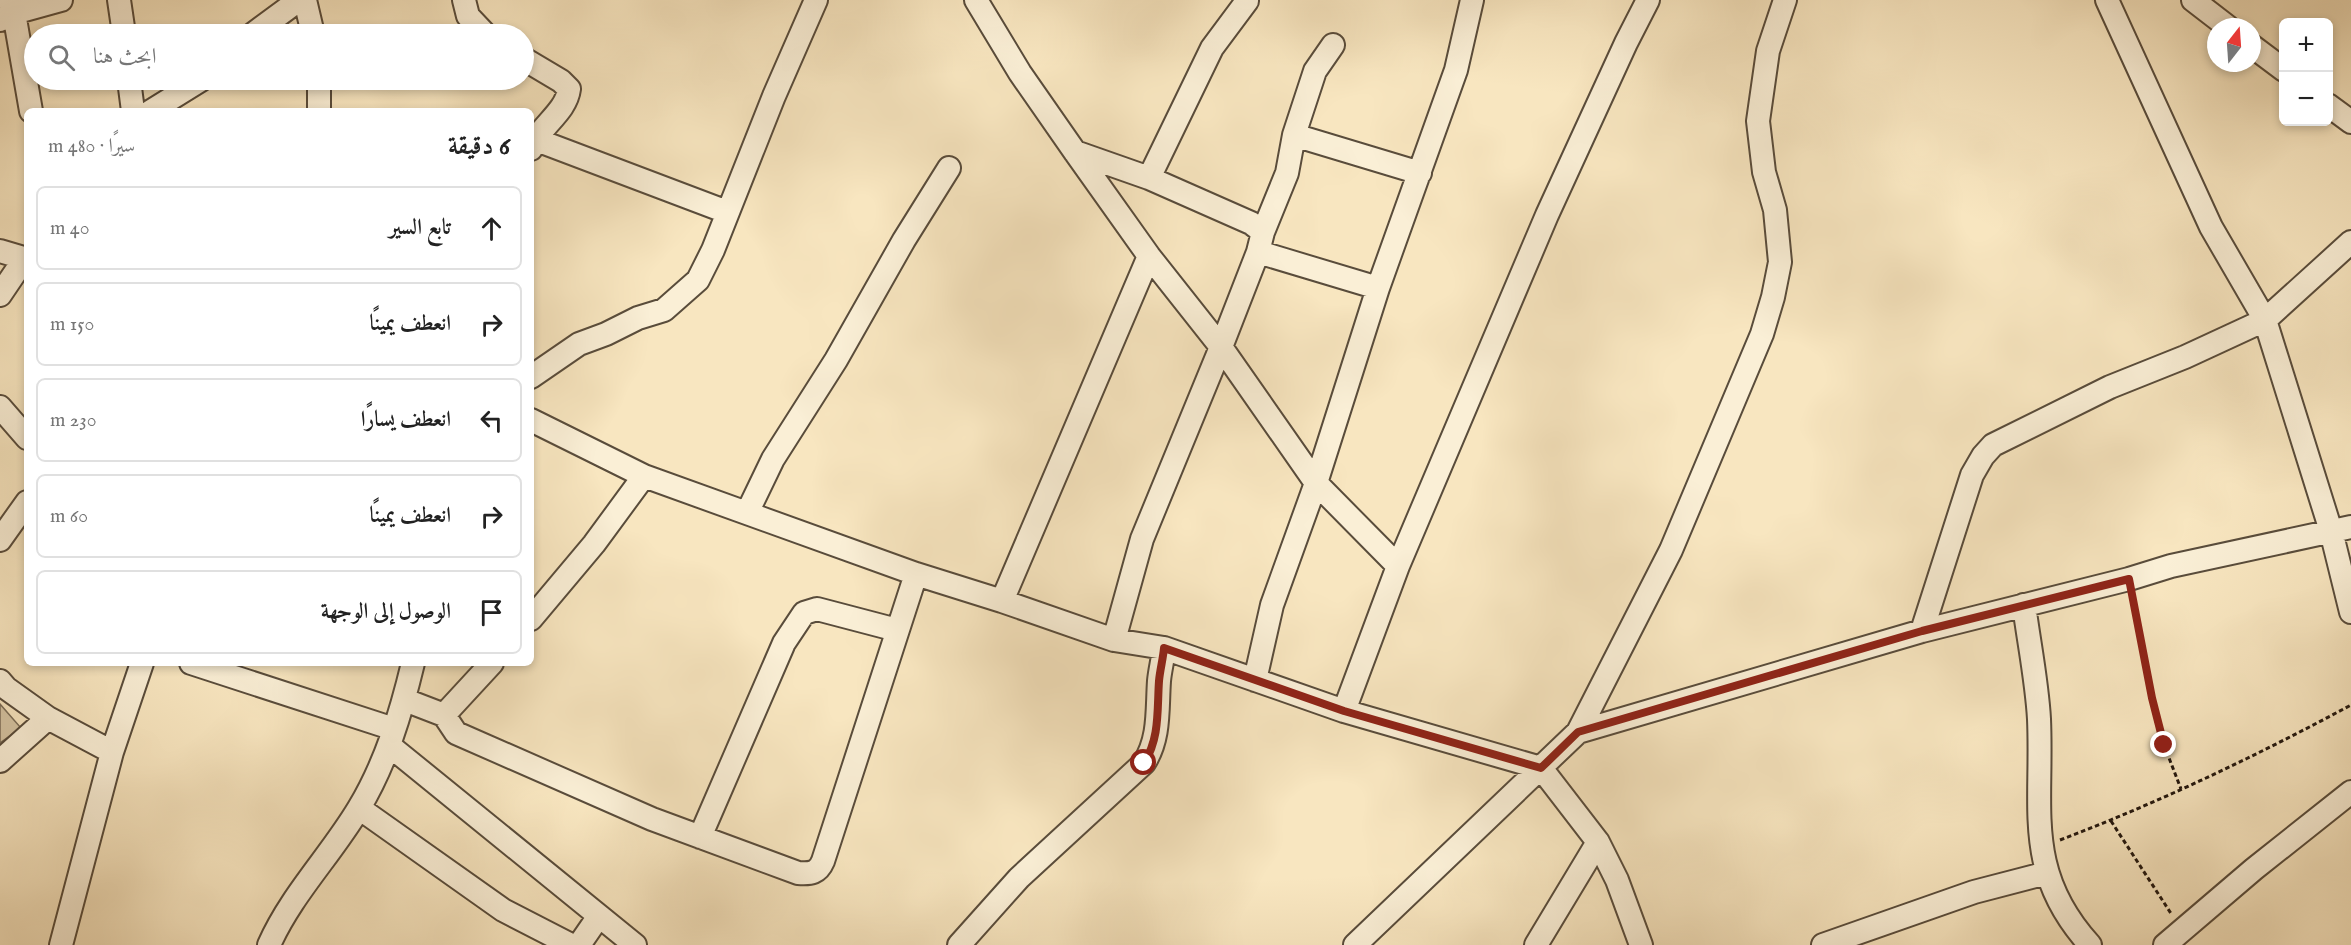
<!DOCTYPE html>
<html lang="ar">
<meta charset="utf-8">
<style>
:root{--surface:#fff;--page:#f6f6f6;--text:#222;--muted:#767676;--line:#e0e0e0}
body{margin:0;font-family:"IM FELL English",Amiri,serif;background:var(--page);color:var(--text);direction:rtl}
.controls{position:absolute;right:18px;top:18px;display:grid;overflow:hidden;border-radius:9px;box-shadow:0 3px 9px #0003}
.controls button{width:54px;height:54px;display:grid;place-items:center;padding:0;border:0;border-bottom:2px solid var(--line);background:var(--surface);color:var(--text);font:30px sans-serif}
.compass{position:absolute;left:2207px;top:18px;width:54px;height:54px;border-radius:50%;background:var(--surface);box-shadow:0 3px 9px #0003;rotate:17deg}
.stop{position:absolute;width:18px;height:18px;margin:-14px;border:4px solid #8f2418;border-radius:50%;background:#fff}
.stop.end{background:#8f2418;border-color:#fff;box-shadow:0 2px 6px #0008}
.list{margin:0;padding:0;list-style:none}
h2{display:flex;justify-content:space-between;align-items:center;height:78px;margin:0;padding:0 24px;font-size:26px}
h2 small{font-size:20px;font-weight:400;color:var(--muted)}
.list li{display:grid;grid-template-columns:39px 1fr auto;gap:18px;align-items:center;box-sizing:border-box;height:84px;margin:0 12px 12px;padding:0 12px;border:2px solid var(--line);border-radius:9px}
.list b{display:block;font-size:22px;white-space:nowrap}
.list em{font-size:20px;font-style:normal;color:var(--muted)}
.icon{flex:none;width:33px;height:33px;fill:none;stroke:currentColor;stroke-width:2;stroke-linecap:round;stroke-linejoin:round}
.map{position:relative;flex:none;width:2351px;height:945px;overflow:hidden;direction:ltr}
.search{position:absolute;background:var(--surface);box-shadow:0 3px 9px #0003;left:24px;top:24px;width:510px;height:66px;display:flex;align-items:center;gap:15px;box-sizing:border-box;padding:0 21px;border-radius:33px;color:var(--muted);font-size:22px}
.panel{position:absolute;background:var(--surface);box-shadow:0 3px 9px #0003;left:24px;top:108px;width:510px;height:558px;border-radius:9px;direction:rtl}
.map>svg:first-child{display:block}
.green{fill:#d4c3a2;stroke:#7c6e58;stroke-width:1.5}
.lines{fill:none;stroke-linecap:round;stroke-linejoin:round}
.minor-casing{stroke:#594c3b;stroke-width:26}
.path{stroke:#24180f;stroke-width:3;stroke-dasharray:4.5 3;stroke-linecap:butt}
.minor{stroke:#faefd6;stroke-width:22}
.route{stroke:#8f2418;stroke-width:8}
</style>
<div class="map">
<svg width="2351" height="945" viewBox="0 0 2351 945">
<rect width="100%" height="100%" fill="#f8e6c0"/>
<filter id="stains"><feTurbulence type="fractalNoise" baseFrequency=".00333" numOctaves="4"/><feColorMatrix values="0 0 0 0 .2 0 0 0 0 .09 0 0 0 0 .02 0 0 0 .5 -.17"/></filter>
<radialGradient id="worn" r=".72"><stop offset=".6" stop-color="#630" stop-opacity="0"/><stop offset="1" stop-color="#630" stop-opacity=".3"/></radialGradient>
<!-- green -->
<path class="green" d="M 0,704 L 21,728 L 0,743 Z"/>
<g class="lines">
<defs>
<path id="minor" d="M 9,0 L 14,13 L 31,111
M 119,0 L 124,34
M 305,0 L 313,34
M 464,0 L 468,16 L 485,34
M 976,0 L 1020,73 L 1075,152 L 1149,256 L 1221,347 L 1316,483 L 1398,566
M 2193,0 L 2228,27
M 0,20 L 14,13 L 61,0
M 253,34 L 299,0
M 2252,46 L 2284,70
M 524,59 L 561,81 L 569,89 C 566,113 538,127 531,149
M 129,80 L 133,111
M 319,80 L 319,111
M 2328,105 L 2351,122
M 151,111 L 201,80
M 1294,135 L 1420,173
M 534,139 L 727,212
M 1075,152 L 1149,178 L 1251,223 L 1263,232 L 1258,252 L 1221,347 L 1142,539 L 1114,640
M 1149,178 L 1212,48 L 1247,1
M 1263,232 L 1287,173 L 1294,135 L 1315,71 L 1333,45
M 2351,242 L 2265,320 L 2331,531 L 2351,612
M 0,251 L 27,259
M 1258,252 L 1378,288
M 0,295 L 25,258
M 531,377 L 579,344 L 606,334 L 638,318 L 664,310 L 698,280 L 713,250 L 774,96 L 816,0
M 0,407 L 27,438
M 531,420 L 644,476 L 916,574 L 1002,601 L 1114,640 L 1164,648 L 1344,711 L 1541,768 L 1598,842 L 1617,880 L 1641,945
M 747,513 L 773,459 L 836,360 L 904,240 L 949,168
M 0,540 L 27,502
M 1002,601 L 1149,256
M 2024,605 C 2029,643 2037,682 2039,719 C 2043,809 2023,871 2090,945
M 531,619 L 594,544 L 644,476
M 1922,631 L 1972,475 L 1983,456 L 1993,445 L 2110,387 L 2185,357 L 2265,320 L 2211,227 L 2107,0
M 191,663 L 394,729
M 1255,680 L 1272,605 L 1316,483 L 1378,288 L 1456,70 L 1472,0
M 0,681 L 6,688 L 48,718
M 405,700 L 444,715 L 456,733 L 652,819 L 798,873 C 811,874 818,873 823,861 L 916,574
M 1344,711 L 1398,566 L 1547,215 L 1626,43 L 1648,0
M 444,715 L 492,663
M 1578,732 L 1671,550 L 1762,334 L 1773,297 L 1780,262 L 1775,210 L 1764,172 L 1758,121 L 1768,51 L 1785,0
M 390,746 L 635,945
M 0,761 L 48,718 L 112,752
M 359,808 L 503,910 L 571,945
M 700,837 L 784,643 L 804,613 L 817,609 L 897,630
M 61,945 L 112,752 L 142,663
M 269,945 C 291,895 331,855 359,808 C 386,763 401,713 413,663
M 579,945 L 599,916
M 959,945 L 1019,878 L 1144,763 C 1160,738 1157,710 1159,681 C 1160,670 1163,659 1164,648
M 1355,945 L 1578,732 L 1922,631 L 2129,579 L 2171,566 L 2351,527
M 1536,945 L 1598,842
M 1823,945 L 1974,892 L 2047,873
M 2165,945 L 2254,869 L 2351,792"/>
</defs>
<!-- minor casing -->
<use href="#minor" class="minor-casing"/>
<!-- path -->
<path class="path" d="M 2132,598 L 2152,698 L 2164,745 L 2181,789
M 2111,821 L 2172,915
M 2060,840 C 2160,802 2256,756 2351,705"/>
<!-- minor -->
<use href="#minor" class="minor"/>
</g>
<g class="lines">
<!-- route -->
<path class="route" d="M 1144,763 C 1160,738 1157,710 1159,681 C 1160,670 1163,659 1164,648 L 1344,711 L 1541,768 L 1578,732 L 1922,631 L 2129,579 L 2152,698 L 2164,745"/>
</g>
<rect width="100%" height="100%" filter="url(#stains)"/>
<rect width="100%" height="100%" fill="url(#worn)"/>
</svg>
<div class="controls">
<button>+</button>
<button>−</button>
</div>
<svg class="compass" viewBox="-18 -18 36 36"><path d="M0-13l5 13h-10z" fill="#e53935"/><path d="M0 13l5-13h-10z" fill="#767676"/></svg>
<div class="stop" style="left:1144px;top:763px"></div>
<div class="stop end" style="left:2164px;top:745px"></div>
<div class="search"><svg class="icon" aria-label="search" viewBox="0 0 24 24"><circle cx="10" cy="10" r="6"/><path d="M15 15l6 6"/></svg>ابحث هنا</div>
<section class="panel">
<h2>6 دقيقة<small>سيرًا · 480 m</small></h2>
<ul class="list">
<li><svg class="icon" aria-label="ahead" viewBox="0 0 24 24"><path d="M12 20V5M6 11l6-6 6 6"/></svg><div><b>تابع السير</b></div><em>40 m</em></li>
<li><svg class="icon" aria-label="right" viewBox="0 0 24 24"><path d="M7 20v-9h11M14 6l5 5-5 5"/></svg><div><b>انعطف يمينًا</b></div><em>150 m</em></li>
<li><svg class="icon" aria-label="left" viewBox="0 0 24 24"><path d="M17 20v-9H6M10 6l-5 5 5 5"/></svg><div><b>انعطف يسارًا</b></div><em>230 m</em></li>
<li><svg class="icon" aria-label="right" viewBox="0 0 24 24"><path d="M7 20v-9h11M14 6l5 5-5 5"/></svg><div><b>انعطف يمينًا</b></div><em>60 m</em></li>
<li><svg class="icon" aria-label="arrive" viewBox="0 0 24 24"><path d="M6 21V4h12l-3 4 3 4H6"/></svg><div><b>الوصول إلى الوجهة</b></div></li>
</ul>
</section>
</div>
